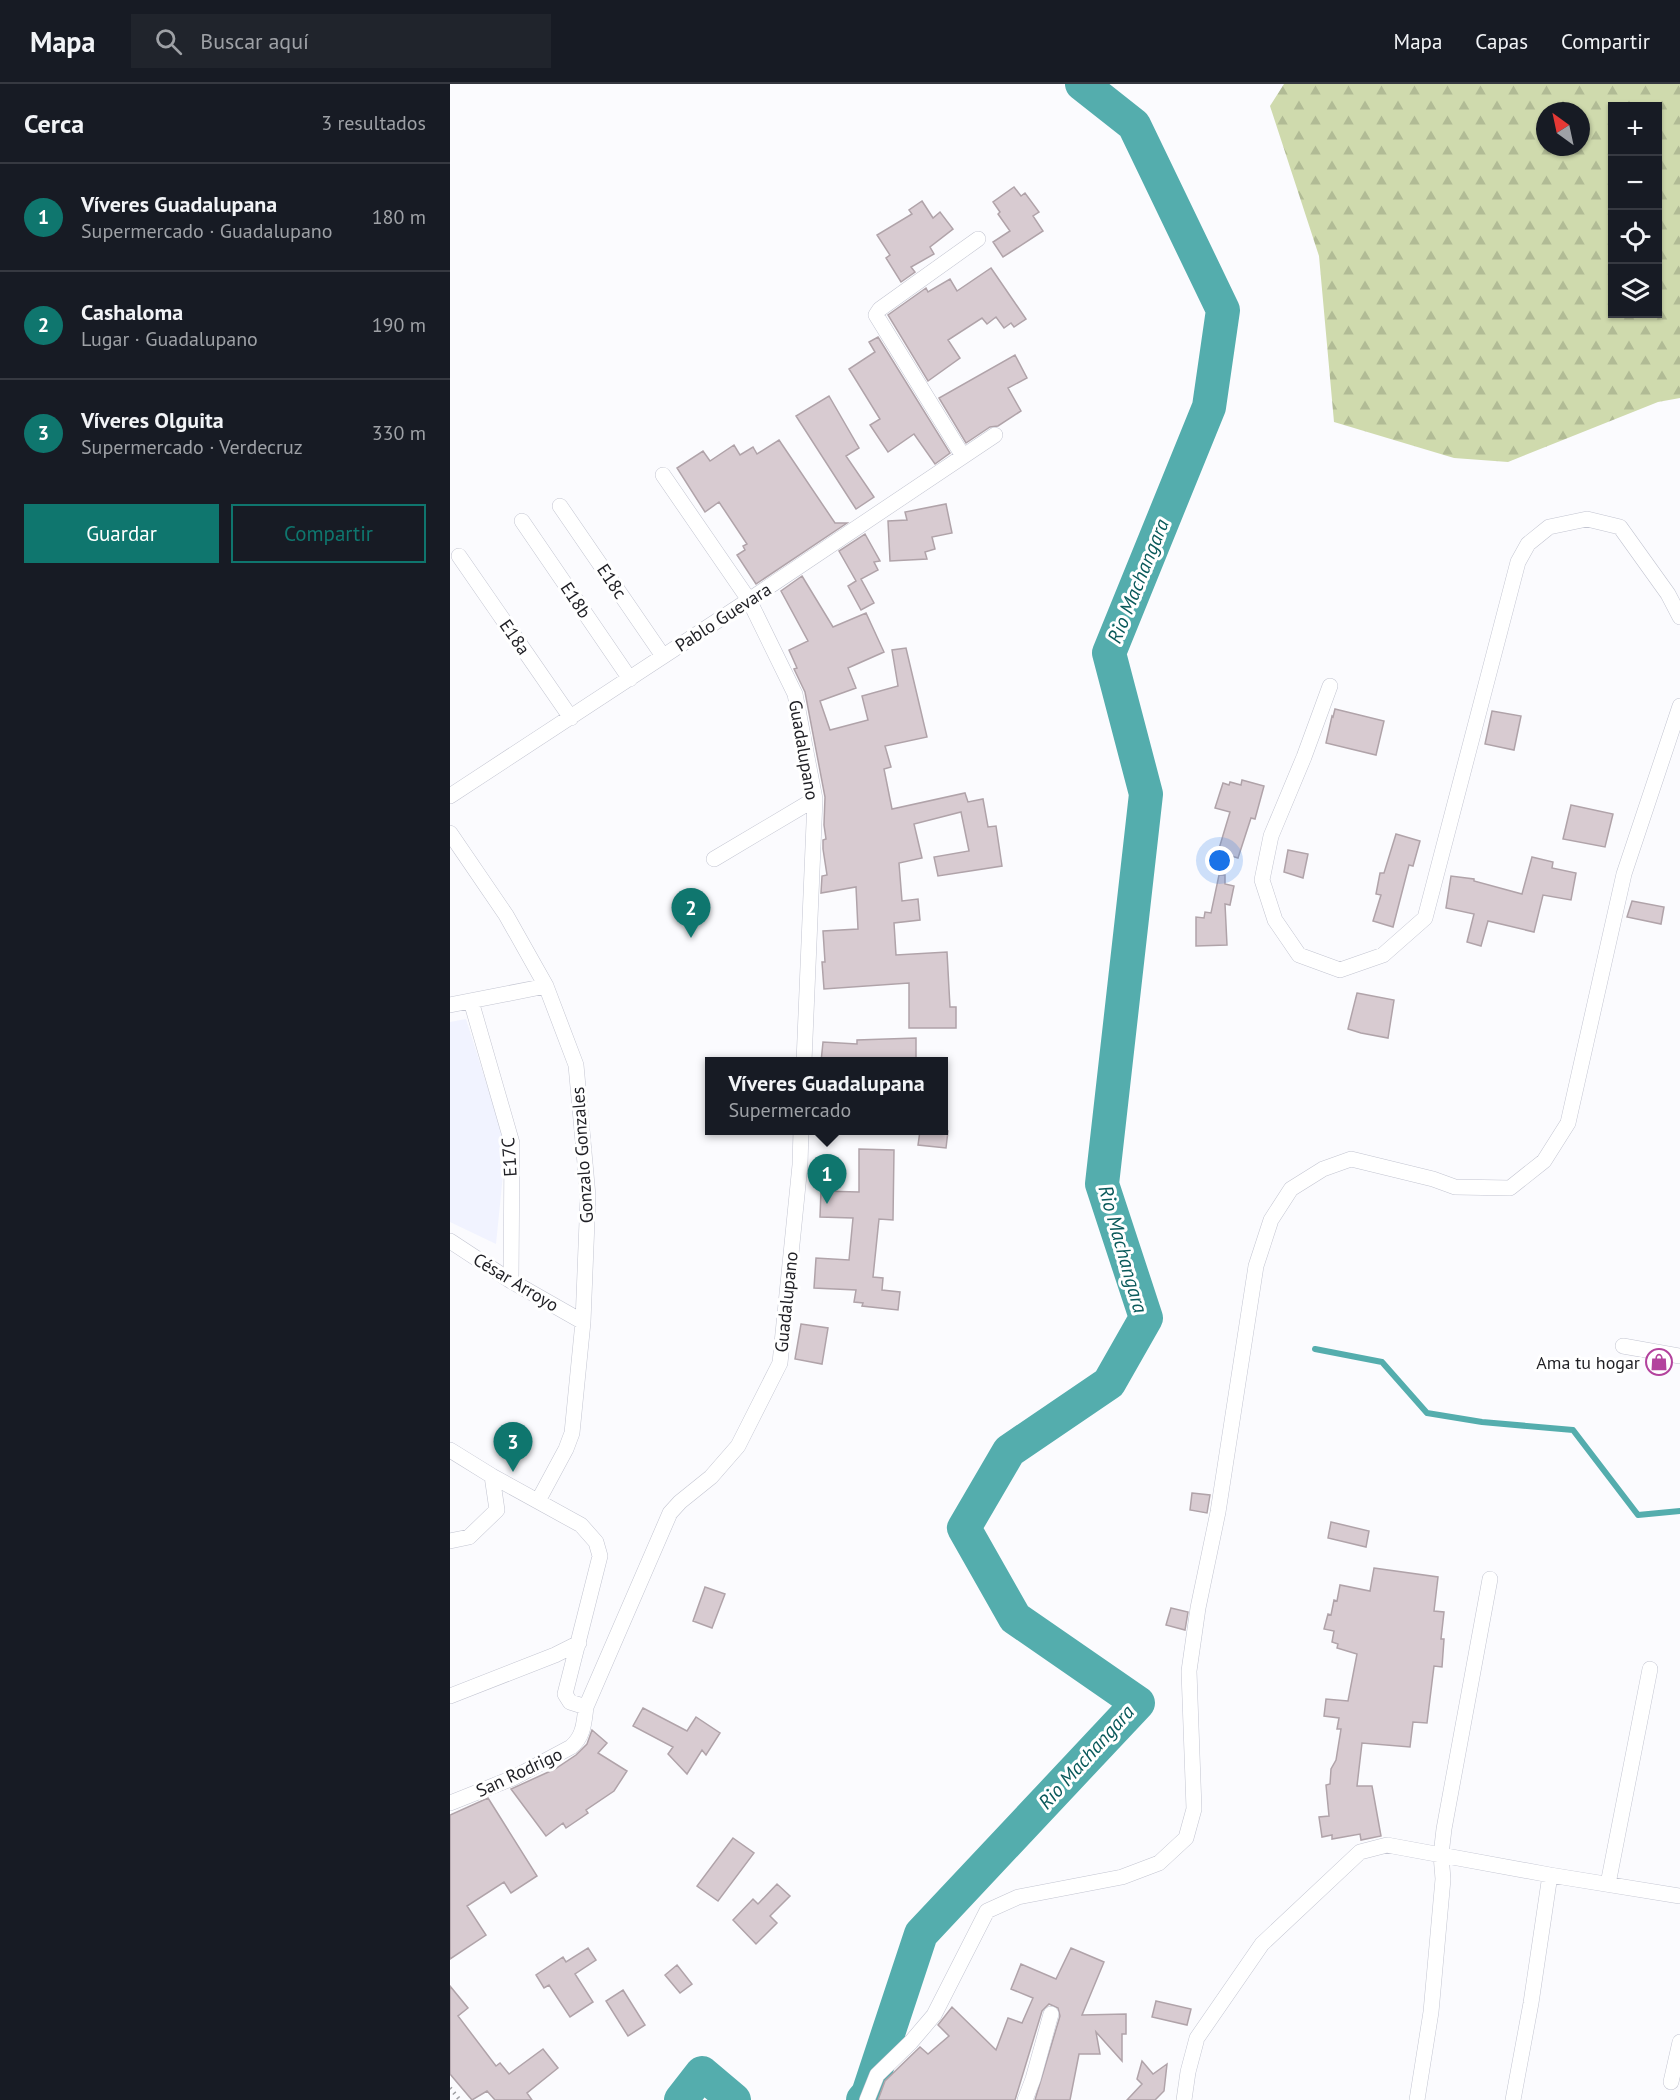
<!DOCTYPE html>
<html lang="es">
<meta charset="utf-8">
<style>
:root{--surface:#171b24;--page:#20242c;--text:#f1f3f6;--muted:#9ea1a6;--line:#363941;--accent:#0f766e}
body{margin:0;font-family:"PT Sans",sans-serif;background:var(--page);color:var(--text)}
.controls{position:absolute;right:18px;top:18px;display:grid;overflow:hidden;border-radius:0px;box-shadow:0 2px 4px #0004}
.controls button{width:54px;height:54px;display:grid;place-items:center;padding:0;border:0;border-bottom:2px solid var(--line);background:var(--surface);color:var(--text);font:30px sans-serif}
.compass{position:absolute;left:1086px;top:18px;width:54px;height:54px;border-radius:50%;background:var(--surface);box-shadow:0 2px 4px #0004;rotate:327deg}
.you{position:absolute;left:770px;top:777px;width:21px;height:21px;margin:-15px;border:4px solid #fff;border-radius:50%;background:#1a73e8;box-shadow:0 0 0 9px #1a73e833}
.badge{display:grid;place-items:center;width:39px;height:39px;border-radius:50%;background:var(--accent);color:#fff;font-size:20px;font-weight:700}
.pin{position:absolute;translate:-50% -50px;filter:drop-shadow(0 2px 3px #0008)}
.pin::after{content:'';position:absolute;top:32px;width:21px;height:18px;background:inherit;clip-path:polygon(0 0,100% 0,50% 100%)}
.popup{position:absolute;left:255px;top:973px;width:243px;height:78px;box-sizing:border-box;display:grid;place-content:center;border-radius:0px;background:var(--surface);filter:drop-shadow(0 2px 4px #0005);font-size:20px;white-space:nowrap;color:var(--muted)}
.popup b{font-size:22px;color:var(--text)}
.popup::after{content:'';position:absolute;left:50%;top:100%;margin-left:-12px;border:12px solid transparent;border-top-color:var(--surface)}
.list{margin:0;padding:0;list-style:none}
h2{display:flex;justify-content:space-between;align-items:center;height:78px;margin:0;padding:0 24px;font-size:26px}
h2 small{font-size:20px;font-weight:400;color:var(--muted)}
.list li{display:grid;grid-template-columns:39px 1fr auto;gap:18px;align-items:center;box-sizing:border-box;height:108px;padding:0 24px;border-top:2px solid var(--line)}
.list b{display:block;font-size:22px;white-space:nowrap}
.list p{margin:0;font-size:20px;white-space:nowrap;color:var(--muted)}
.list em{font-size:20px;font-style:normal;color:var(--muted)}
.actions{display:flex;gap:12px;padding:18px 24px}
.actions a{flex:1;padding:14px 0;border:2px solid var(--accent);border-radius:0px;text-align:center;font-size:21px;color:var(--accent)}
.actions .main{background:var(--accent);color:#fff}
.icon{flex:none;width:33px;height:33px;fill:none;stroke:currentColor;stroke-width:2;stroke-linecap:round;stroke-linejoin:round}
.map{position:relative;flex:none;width:1230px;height:2016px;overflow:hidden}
header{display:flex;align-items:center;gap:36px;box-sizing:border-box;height:84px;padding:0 30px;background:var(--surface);border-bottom:2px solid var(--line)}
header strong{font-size:28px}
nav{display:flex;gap:33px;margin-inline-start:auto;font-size:21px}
.search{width:420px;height:54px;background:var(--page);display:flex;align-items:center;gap:15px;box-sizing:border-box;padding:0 21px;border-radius:0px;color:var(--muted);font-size:22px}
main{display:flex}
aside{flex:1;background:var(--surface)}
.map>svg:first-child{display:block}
.built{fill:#f1f3ff}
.forest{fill:url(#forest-firs);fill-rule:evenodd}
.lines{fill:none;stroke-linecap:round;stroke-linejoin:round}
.stream{stroke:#54adad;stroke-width:6}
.river{stroke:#54adad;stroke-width:34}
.building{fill:#d8cbd1;stroke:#b0a3a9;stroke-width:1.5}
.minor-casing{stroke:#c3c5d1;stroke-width:16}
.path{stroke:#a0a0a4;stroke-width:4;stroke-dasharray:1.5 4.5;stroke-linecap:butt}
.minor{stroke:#fff;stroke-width:15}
.labels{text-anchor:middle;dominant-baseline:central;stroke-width:6;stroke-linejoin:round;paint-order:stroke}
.street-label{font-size:18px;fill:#1f1f24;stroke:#fff}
.poi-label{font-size:18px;fill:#1f1f24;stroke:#fff;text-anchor:end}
.water-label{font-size:20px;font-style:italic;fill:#09595a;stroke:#fff}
</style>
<header>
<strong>Mapa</strong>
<div class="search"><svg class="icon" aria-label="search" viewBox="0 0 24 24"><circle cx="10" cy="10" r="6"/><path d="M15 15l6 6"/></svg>Buscar aquí</div>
<nav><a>Mapa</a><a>Capas</a><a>Compartir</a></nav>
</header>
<main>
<aside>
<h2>Cerca<small>3 resultados</small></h2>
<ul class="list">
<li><span class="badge">1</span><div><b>Víveres Guadalupana</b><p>Supermercado · Guadalupano</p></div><em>180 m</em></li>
<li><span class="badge">2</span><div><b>Cashaloma</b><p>Lugar · Guadalupano</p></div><em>190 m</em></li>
<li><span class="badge">3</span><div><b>Víveres Olguita</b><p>Supermercado · Verdecruz</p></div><em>330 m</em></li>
</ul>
<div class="actions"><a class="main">Guardar</a><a>Compartir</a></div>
</aside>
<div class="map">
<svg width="1230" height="2016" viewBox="0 0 1230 2016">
<defs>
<pattern id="forest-firs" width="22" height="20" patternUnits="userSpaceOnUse" patternTransform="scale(1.5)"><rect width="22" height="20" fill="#cfdaad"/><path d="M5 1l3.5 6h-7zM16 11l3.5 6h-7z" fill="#b1bb95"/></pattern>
</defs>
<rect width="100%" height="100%" fill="#fbfbfe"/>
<!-- built -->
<path class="built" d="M 16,935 L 56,1061 L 46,1160 L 0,1138 L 0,938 Z"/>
<!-- forest -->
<path class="forest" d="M 834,0 L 1230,0 L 1230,314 L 1208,318 L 1058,378 L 1004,374 L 884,338 L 869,172 L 820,22 ZM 1162,22 L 1208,22 L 1208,230 L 1162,230 ZM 1095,27 L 1131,27 L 1131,63 L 1095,63 Z"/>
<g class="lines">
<!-- stream -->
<path class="stream" d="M 865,1265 L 932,1278 L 977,1329 L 1032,1338 L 1123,1346 L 1188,1431 L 1230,1427"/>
<!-- river -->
<path class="river" d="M 231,2016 L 252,1989 L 284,2016
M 413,2016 L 418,2010 L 471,1850 L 688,1619 L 565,1534 L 514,1444 L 559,1367 L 659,1299 L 696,1234 L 652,1100 L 696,710 L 659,569 L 759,323 L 773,226 L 684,41 L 632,0"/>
</g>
<!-- building -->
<path class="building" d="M 564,103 L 571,112 L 575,109 L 589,128 L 583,132 L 593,147 L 553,173 L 543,158 L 560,147 L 548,130 L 550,128 L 543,118 Z
M 472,117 L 483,134 L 490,128 L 503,145 L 480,163 L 484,170 L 461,183 L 465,188 L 451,198 L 436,174 L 440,171 L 427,151 L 462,130 L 459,126 Z
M 541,184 L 576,235 L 564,243 L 561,239 L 554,244 L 546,233 L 537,240 L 532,234 L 498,256 L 510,274 L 478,297 L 438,231 L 476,204 L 478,208 L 500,195 L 507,207 Z
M 428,253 L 500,369 L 485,380 L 464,350 L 438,368 L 420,341 L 430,335 L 399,285 L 425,268 L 419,258 Z
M 565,271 L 577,294 L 558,304 L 571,327 L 548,342 L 540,343 L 516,359 L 489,314 Z
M 379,312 L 409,364 L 396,372 L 424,413 L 406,425 L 346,332 Z
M 329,356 L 385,439 L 397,439 L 306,500 L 287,471 L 295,466 L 293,462 L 297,460 L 269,418 L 255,428 L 227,384 L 253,367 L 260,377 L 284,361 L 290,371 L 303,363 L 307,370 Z
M 496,420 L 502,449 L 482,453 L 485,465 L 475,468 L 477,475 L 440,477 L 438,437 L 457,436 L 455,428 Z
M 415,450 L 430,477 L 424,478 L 428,486 L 411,495 L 424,519 L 411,526 L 398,502 L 406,497 L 389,467 Z
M 352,492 L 383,543 L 416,529 L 434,568 L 398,584 L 406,604 L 370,617 L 380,646 L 418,636 L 412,612 L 448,602 L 442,566 L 456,564 L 477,653 L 435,662 L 441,683 L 434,685 L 442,725 L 515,709 L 518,718 L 533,715 L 538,743 L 546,742 L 552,782 L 488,792 L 484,773 L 519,767 L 511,728 L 464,740 L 472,774 L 449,779 L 452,817 L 468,815 L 470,836 L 444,839 L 446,871 L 497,868 L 500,923 L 506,923 L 506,944 L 459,944 L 459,899 L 374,905 L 372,878 L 375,878 L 373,847 L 408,845 L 406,803 L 371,809 L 372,792 L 377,791 L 373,765 L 373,756 L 376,755 L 374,741 L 375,713 L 355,608 L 344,585 L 347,584 L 339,566 L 358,557 L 331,507 Z
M 885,625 L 934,637 L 926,671 L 876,659 L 882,632 L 883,633 Z
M 1042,627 L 1071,632 L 1064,666 L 1035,660 Z
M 792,696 L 814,702 L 805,735 L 801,734 L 788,774 L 768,768 L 780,728 L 765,724 L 773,699 L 779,701 L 780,698 L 791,701 Z
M 1121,721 L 1163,730 L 1155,763 L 1113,755 Z
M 946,750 L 970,757 L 963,782 L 959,781 L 943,843 L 923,837 L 931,811 L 926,810 L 930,789 L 934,789 Z
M 838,766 L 858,770 L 853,794 L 834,788 Z
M 1082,773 L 1103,778 L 1102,784 L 1126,789 L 1121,816 L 1093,811 L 1084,848 L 1038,837 L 1031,862 L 1017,858 L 1024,830 L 996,824 L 1001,792 L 1024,795 L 1024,797 L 1072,810 Z
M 769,791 L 775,791 L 775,800 L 784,802 L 780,821 L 775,820 L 777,861 L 746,862 L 746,833 L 754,834 L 755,828 L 761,829 Z
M 1182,817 L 1214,823 L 1211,840 L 1177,833 Z
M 907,909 L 944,916 L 938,954 L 911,949 L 898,945 Z
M 466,954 L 466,978 L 371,978 L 373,958 L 407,960 L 407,956 Z
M 470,1047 L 498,1047 L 496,1064 L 468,1061 Z
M 409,1065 L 444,1066 L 443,1136 L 429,1135 L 423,1193 L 433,1194 L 432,1206 L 450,1208 L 448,1226 L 412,1222 L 413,1219 L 404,1218 L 406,1206 L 364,1204 L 366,1174 L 399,1176 L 403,1134 L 370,1133 L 371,1107 L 409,1108 Z
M 351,1240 L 378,1244 L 372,1280 L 345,1275 Z
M 742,1409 L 760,1411 L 757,1429 L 740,1426 Z
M 881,1438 L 919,1447 L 916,1463 L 878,1454 Z
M 924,1484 L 988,1493 L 984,1527 L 994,1528 L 991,1555 L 994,1555 L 992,1583 L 984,1582 L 977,1639 L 963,1638 L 960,1663 L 912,1659 L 907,1702 L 922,1702 L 931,1752 L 911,1756 L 910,1750 L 882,1755 L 882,1751 L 872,1753 L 869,1733 L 879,1732 L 876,1701 L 880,1700 L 881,1685 L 886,1676 L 891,1645 L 887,1645 L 889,1634 L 874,1632 L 876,1615 L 898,1617 L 907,1570 L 887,1564 L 888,1560 L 882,1558 L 884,1547 L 874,1545 L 878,1530 L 881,1531 L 884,1516 L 887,1517 L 890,1501 L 920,1507 Z
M 255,1503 L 275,1510 L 262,1544 L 243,1537 Z
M 721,1524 L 738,1528 L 735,1546 L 716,1541 Z
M 193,1624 L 237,1647 L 246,1633 L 270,1649 L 256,1671 L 252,1666 L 237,1690 L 218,1670 L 223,1663 L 183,1642 Z
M 142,1646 L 157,1659 L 148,1669 L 177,1687 L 164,1707 L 136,1726 L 138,1729 L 116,1744 L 113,1739 L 96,1752 L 61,1705 L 105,1685 L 126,1671 L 137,1660 Z
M 38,1714 L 87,1792 L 61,1809 L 54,1798 L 17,1822 L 36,1851 L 0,1875 L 0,1731 Z
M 283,1754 L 304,1769 L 268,1817 L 247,1802 Z
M 327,1800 L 340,1812 L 320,1832 L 327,1839 L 306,1860 L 283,1836 L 303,1815 L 308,1820 Z
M 138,1864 L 146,1876 L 125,1890 L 143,1918 L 120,1933 L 99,1901 L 94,1904 L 86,1891 L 113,1873 L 116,1878 Z
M 621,1864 L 654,1878 L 632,1931 L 676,1930 L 676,1950 L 672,1950 L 672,1977 L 646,1948 L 650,1970 L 629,1970 L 620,2016 L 585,2016 L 610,1932 L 608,1924 L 599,1920 L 592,1927 L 565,2016 L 428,2016 L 435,1997 L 470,1963 L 478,1970 L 499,1952 L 488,1941 L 502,1923 L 546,1966 L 558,1934 L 572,1939 L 583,1914 L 561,1905 L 571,1880 L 606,1895 Z
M 227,1881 L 242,1900 L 230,1909 L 215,1891 Z
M 0,1902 L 18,1924 L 8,1932 L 46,1982 L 50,1979 L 59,1990 L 93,1965 L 108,1984 L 77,2009 L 82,2016 L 45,2016 L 37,2007 L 22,2016 L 0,1990 Z
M 173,1906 L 195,1941 L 178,1952 L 156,1917 Z
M 706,1917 L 741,1925 L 737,1941 L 702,1933 Z
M 692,1977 L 703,1990 L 717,1980 L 714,2007 L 705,2016 L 677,2016 L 692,2000 L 687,1995 Z"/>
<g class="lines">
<defs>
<path id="minor" d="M 513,372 L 426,231 L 430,225 L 528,155
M 213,391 L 299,516 L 345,610 L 365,715 L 354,978
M 110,422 L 213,572
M 72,437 L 180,595
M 9,472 L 121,634
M 880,602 L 854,673 L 821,752 L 812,796 L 825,836 L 849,871 L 890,886 L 933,871 L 975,834 L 1068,478 L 1078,460 L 1099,443 L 1137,435 L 1170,443 L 1218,510 L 1230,533
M 0,712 L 299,516 L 545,351
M 0,749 L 56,831 L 96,902 L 126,981 L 138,1112 L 133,1238 L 122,1349 L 116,1365 L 88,1417
M 264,775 L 365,715
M 21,917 L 62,1059 L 61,1197
M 0,921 L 96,902
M 0,1157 L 61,1197 L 133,1238
M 1173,1262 L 1230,1272
M 0,1366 L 42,1392 L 131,1441 L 146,1458 L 150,1472 L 115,1610 L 120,1618 L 136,1623
M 0,1457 L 19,1453 L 47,1426 L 42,1392
M 0,1612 L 105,1571 L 129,1559
M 0,1719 L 63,1694 L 121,1663 C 134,1652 134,1638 136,1623 L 220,1429 L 230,1418 L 261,1393 L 288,1362 L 330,1279 L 350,1081 L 351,1046
M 1158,1800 L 1200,1585
M 1221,1998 L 1230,1958
M 417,2016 L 427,1991 L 461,1958 L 484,1931 L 537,1827 L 568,1813 L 672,1793 L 709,1779 L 736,1754 L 744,1725 L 739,1587 L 748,1524 L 768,1428 L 806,1182 L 821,1136 L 841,1105 L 873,1085 L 901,1075 L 983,1095 L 1005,1103 L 1060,1104 L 1094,1077 L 1118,1039 L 1174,790 L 1230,622
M 575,2016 L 583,1995 L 601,1930
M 734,2016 L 738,1988 L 747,1954 L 812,1860 L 910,1768 L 937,1761 L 1100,1791 L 1230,1812
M 967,2016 L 981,1928 L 993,1795 L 991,1771 L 994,1745 L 1040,1495
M 1063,2016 L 1081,1919 L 1100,1791"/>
</defs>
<!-- minor casing -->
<use href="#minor" class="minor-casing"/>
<!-- path -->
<path class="path" d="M 0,2004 L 10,2016"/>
<!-- minor -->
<use href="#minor" class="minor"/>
</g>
<!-- icons -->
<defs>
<symbol id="shop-ring" viewBox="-11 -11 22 22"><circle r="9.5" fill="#fff" stroke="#b3429d" stroke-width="1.5"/><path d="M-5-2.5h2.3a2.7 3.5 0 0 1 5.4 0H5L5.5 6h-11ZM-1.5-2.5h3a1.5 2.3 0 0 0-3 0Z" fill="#b3429d"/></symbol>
</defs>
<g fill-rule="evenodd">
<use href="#shop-ring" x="1194" y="1263" width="30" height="30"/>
</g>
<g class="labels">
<!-- street labels -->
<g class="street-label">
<text transform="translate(162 497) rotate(56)">E18c</text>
<text transform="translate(126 516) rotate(56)">E18b</text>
<text transform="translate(273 533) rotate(-33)">Pablo Guevara</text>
<text transform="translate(65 553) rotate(55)">E18a</text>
<text transform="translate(354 666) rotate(80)">Guadalupano</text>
<text transform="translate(132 1071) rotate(-94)">Gonzalo Gonzales</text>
<text transform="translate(59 1073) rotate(-94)">E17C</text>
<text transform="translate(66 1198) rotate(31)">César Arroyo</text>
<text transform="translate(336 1218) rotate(-84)">Guadalupano</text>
<text transform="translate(69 1688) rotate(-25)">San Rodrigo</text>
</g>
<!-- poi labels -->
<g class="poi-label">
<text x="1190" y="1278">Ama tu hogar</text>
</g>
<!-- water labels -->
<g class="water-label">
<text transform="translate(688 497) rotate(-68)">Rio Machangara</text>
<text transform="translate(673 1165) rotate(74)">Rio Machangara</text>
<text transform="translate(636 1673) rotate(-48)">Rio Machangara</text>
</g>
</g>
</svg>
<div class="controls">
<button>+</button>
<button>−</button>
<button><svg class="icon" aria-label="locate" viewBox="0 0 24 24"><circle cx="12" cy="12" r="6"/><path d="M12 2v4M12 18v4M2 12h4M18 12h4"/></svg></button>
<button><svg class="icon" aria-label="layers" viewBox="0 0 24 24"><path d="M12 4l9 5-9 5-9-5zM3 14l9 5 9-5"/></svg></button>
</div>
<svg class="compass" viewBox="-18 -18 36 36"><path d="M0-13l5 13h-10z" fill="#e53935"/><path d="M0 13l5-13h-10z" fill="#9ea1a6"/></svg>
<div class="you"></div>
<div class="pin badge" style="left:377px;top:1120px">1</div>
<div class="popup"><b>Víveres Guadalupana</b>Supermercado</div>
<div class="pin badge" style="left:241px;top:854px">2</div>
<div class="pin badge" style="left:63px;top:1388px">3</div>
</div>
</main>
